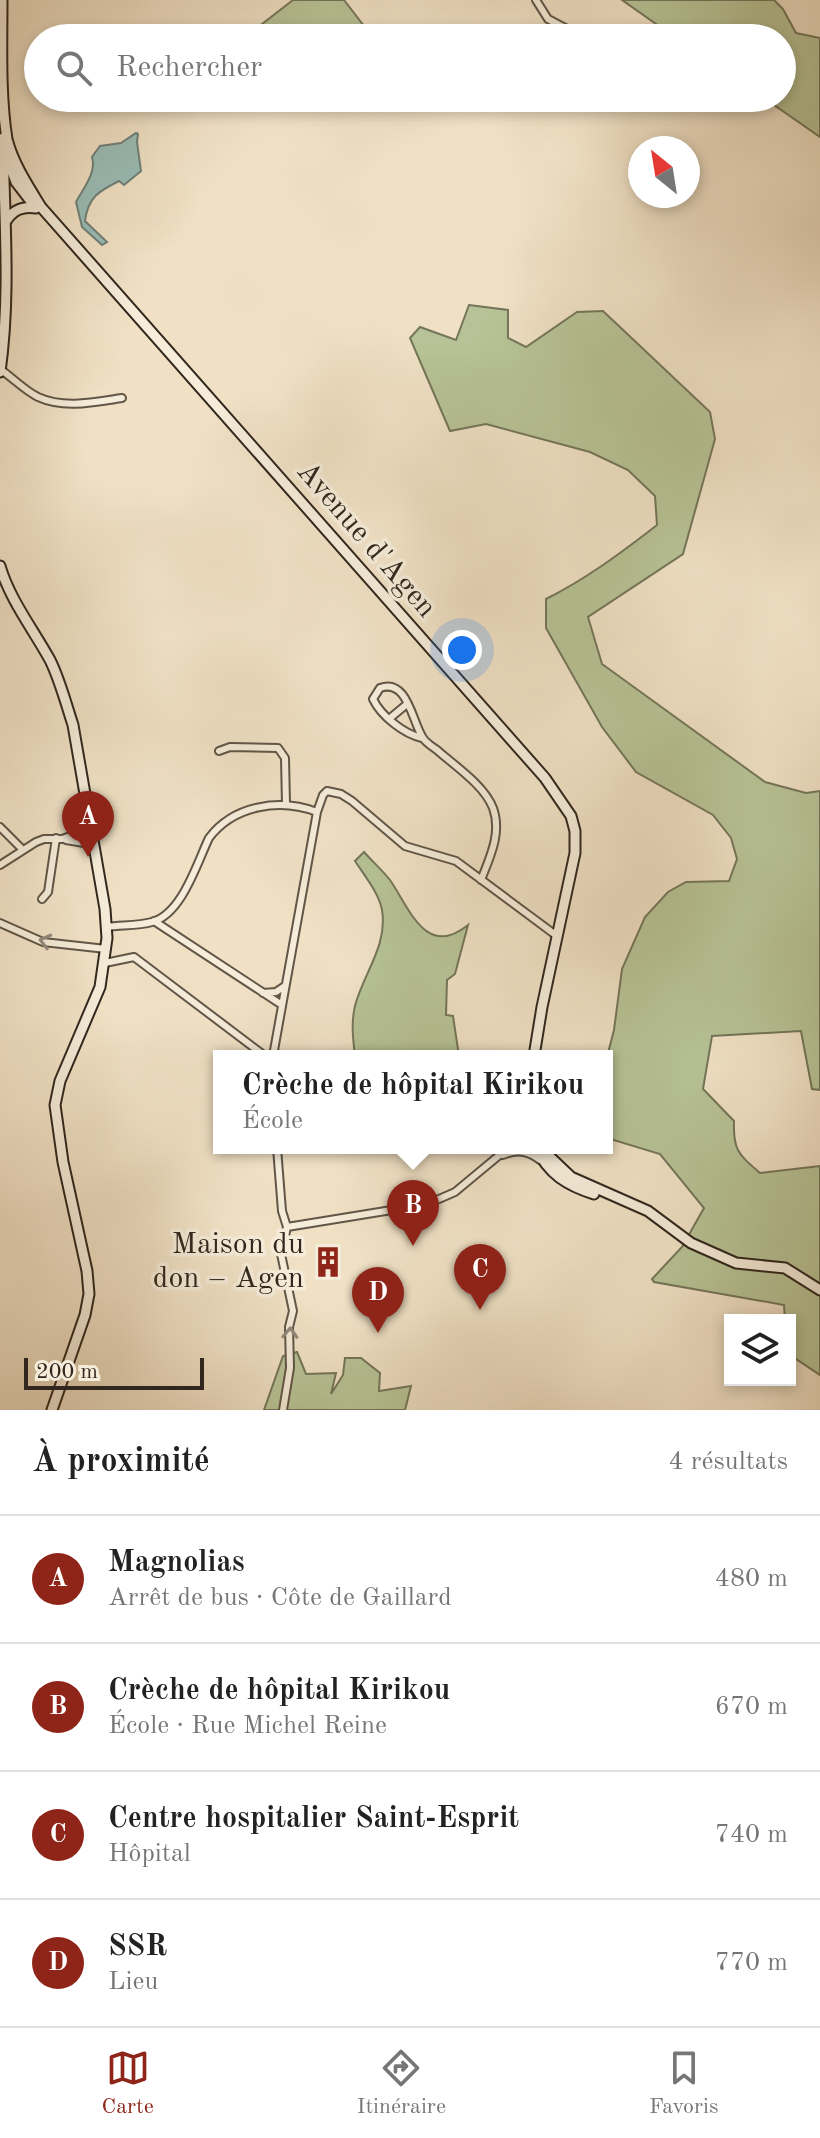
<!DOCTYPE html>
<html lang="fr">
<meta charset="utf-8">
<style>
:root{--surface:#fff;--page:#f6f6f6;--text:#222;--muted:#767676;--line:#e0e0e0;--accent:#8f2418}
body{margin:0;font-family:"Old Standard TT",serif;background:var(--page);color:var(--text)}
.controls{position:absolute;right:24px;bottom:24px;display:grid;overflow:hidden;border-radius:0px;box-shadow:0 4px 12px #0003}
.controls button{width:72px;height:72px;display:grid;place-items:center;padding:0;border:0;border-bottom:2px solid var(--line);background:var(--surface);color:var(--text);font:40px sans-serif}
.compass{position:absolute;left:628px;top:136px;width:72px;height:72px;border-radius:50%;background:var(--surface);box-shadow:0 4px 12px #0003;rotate:330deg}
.scale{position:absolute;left:24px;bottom:20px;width:180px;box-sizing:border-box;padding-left:8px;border:4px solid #31271e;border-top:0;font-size:22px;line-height:28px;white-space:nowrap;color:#31271e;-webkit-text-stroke:6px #f5ecd9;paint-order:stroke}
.you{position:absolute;left:462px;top:650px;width:28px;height:28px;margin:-20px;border:6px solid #fff;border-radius:50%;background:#1a73e8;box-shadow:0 0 0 12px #1a73e833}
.badge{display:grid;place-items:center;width:52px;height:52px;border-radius:50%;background:var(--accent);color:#fff;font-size:26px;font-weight:700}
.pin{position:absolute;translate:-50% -66px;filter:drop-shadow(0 2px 4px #0008)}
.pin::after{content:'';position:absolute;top:42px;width:28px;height:24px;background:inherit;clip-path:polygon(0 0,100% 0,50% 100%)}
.popup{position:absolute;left:213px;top:1050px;width:400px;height:104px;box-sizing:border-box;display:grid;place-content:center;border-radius:0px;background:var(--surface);filter:drop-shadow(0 2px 6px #0005);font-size:26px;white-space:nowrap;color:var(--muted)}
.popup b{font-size:30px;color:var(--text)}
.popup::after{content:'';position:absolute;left:50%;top:100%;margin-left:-16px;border:16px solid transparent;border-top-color:var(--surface)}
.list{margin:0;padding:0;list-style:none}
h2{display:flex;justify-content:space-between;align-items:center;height:104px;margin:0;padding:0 32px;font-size:34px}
h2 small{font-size:26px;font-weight:400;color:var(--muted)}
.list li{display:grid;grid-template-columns:52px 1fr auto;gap:24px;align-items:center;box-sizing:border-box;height:128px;padding:0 32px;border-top:2px solid var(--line)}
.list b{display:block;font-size:30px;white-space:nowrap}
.list p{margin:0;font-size:26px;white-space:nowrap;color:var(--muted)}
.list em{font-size:26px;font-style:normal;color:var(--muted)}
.icon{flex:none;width:44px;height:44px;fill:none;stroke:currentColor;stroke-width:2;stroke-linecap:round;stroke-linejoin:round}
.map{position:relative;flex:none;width:820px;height:1410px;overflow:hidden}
.search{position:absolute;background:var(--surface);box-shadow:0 4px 12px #0003;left:24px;right:24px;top:24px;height:88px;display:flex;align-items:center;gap:20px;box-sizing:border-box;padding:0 28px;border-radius:44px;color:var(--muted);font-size:30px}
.sheet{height:616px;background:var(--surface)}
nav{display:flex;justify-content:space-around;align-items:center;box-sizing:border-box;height:112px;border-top:2px solid var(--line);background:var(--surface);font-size:22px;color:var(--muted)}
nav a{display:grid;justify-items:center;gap:4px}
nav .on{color:var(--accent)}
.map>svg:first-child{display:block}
.green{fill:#b7c396;stroke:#74755a;stroke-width:2}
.water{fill:#9abdb7;stroke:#70817a;stroke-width:2}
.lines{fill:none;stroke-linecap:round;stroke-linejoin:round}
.street-casing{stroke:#615648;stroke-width:10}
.secondary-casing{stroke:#31271e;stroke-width:13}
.street{stroke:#f5ecd9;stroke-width:6}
.secondary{stroke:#f5ecd9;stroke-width:9}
.oneway{stroke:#938a7c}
.labels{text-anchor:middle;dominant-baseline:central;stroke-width:7;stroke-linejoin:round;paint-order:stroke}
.street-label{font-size:30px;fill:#31271e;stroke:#f5ecd9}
.poi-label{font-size:30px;fill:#31271e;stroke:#f5ecd9;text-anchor:end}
</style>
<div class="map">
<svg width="820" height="1410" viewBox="0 0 820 1410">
<rect width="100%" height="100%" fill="#f0e1c5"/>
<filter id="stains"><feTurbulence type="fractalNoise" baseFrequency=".0025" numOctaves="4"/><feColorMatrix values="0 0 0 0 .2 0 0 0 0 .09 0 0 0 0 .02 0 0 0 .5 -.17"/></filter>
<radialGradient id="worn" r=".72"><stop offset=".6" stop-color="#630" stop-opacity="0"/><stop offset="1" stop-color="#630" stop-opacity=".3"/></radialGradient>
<!-- green -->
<path class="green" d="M 293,0 L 344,0 L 364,26 L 347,38 L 244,38 Z
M 622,0 L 774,0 L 783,9 L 796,33 L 820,38 L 820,137 L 764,98 L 782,98 L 782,38 L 696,38 L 690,32 L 686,38 L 676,38 Z
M 469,305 L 508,310 L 508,338 L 526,347 L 577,312 L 603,311 L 710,412 L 715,439 L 683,554 L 588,617 L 602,664 L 765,782 L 806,793 L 820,791 L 820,1090 L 812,1089 L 801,1031 L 712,1036 L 703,1089 L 734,1121 C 733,1150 738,1154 760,1173 L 820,1166 L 820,1375 L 790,1355 L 790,1320 L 785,1320 L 784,1305 L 654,1282 L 652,1279 L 682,1247 L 704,1208 L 660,1154 L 607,1138 L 607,1057 L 614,1030 L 622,969 L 645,917 L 668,892 L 686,882 L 729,881 L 737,859 L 731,838 L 713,815 L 636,772 L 602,727 L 546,628 L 546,599 C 586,579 621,553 657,525 L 655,496 L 628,470 L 590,452 L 486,424 L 450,431 L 410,338 L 420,327 L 456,340 Z
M 364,852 C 372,861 382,870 390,880 C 410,909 426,959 468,925 L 455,974 L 447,980 L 446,1015 L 453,1016 L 459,1056 L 355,1056 C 353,1039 351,1023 355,1006 C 363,974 388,946 382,910 C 379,893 364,875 355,861 Z
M 297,1352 L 306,1374 L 336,1373 L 331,1394 L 343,1375 L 345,1358 L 361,1358 L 380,1373 L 379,1391 L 411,1386 L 405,1410 L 264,1410 L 283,1356 Z"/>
<!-- water -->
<path class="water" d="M 136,133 L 138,134 L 137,142 L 141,171 L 124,185 L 119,181 C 99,191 88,197 85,221 L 107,242 L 102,245 L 82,227 L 76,202 C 83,189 97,172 92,157 L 100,146 L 121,143 Z"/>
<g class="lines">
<defs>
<path id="street" d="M 536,0 L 548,19 L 584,38
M 0,369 C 13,378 24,390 38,397 C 64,409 95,402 122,398
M 389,719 L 407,704
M 422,738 C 404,734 381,716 373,699 L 380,688 C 408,678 412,722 423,738 C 426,743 433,747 437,750 C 455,766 484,785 493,808 C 502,833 490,857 481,880
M 219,751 L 230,747 L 278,748 L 285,758 L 286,804
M 0,827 L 22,849
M 66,840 L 84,843 L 94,850
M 0,865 L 36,842 L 44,839 L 62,839 L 79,833 L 90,825
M 42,899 L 48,892 L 56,838
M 154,921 L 282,1005
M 0,923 L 43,942 L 106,949
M 107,927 C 122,925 138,926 152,922 C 182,914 197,863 209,838 C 234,805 280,798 317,812
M 105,963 L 134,957 L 265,1056
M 263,993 L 276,992 L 285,986
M 273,1056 L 317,812 L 323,795 L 327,791 L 341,794 L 352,801 L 405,846 L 456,861 L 557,936
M 277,1148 L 282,1211 L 287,1227
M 503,1155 C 517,1149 528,1151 540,1160
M 287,1227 L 404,1208 L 439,1199 L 455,1192 L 508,1148
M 283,1410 L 290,1368 L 289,1327 L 293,1311 L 281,1254 L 287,1227"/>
<path id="secondary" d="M 2,0 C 2,45 0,95 7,139 C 13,163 28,186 41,207 L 545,778 L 571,816 L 575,831 L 575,853 L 542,1007 L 534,1056
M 6,155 L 16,182 L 36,208
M 6,221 C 13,210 22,206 36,208
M 0,372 C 11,294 4,217 3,138
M 0,566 C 10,600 33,629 50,660 C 60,680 66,704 73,725 L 105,909 L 107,938 L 100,987 L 60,1081 L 55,1105 L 63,1162 L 87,1271 L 89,1294 L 85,1315 L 52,1410
M 537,1148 C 547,1174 569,1186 594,1194
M 546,1148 L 550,1157 L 571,1177 L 648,1211 L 691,1243 L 736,1263 L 785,1268 L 820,1290"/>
</defs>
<!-- street casing -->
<use href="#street" class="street-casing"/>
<!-- secondary casing -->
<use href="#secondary" class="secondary-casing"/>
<!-- street -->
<use href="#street" class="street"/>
<!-- secondary -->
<use href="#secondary" class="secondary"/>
</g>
<!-- one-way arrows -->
<defs><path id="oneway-chevron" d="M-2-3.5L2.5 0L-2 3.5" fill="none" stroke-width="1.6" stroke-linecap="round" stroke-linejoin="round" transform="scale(2)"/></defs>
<g class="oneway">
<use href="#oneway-chevron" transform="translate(45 941) rotate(-166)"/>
<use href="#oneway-chevron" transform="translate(290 1333) rotate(-88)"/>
</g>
<!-- icons -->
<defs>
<symbol id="building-bare" viewBox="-9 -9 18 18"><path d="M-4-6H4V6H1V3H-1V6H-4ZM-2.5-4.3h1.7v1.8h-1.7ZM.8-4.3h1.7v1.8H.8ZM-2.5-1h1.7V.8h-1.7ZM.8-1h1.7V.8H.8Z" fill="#8f2418" stroke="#f5ecd9" stroke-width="2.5" paint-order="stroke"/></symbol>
</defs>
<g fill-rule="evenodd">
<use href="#building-bare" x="306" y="1240" width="44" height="44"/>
</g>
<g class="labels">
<!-- street labels -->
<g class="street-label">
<text transform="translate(366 540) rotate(49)">Avenue d'Agen</text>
</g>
<!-- poi labels -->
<g class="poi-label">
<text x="304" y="1245">Maison du<tspan x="304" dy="34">don – Agen</tspan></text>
</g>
</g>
<rect width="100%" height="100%" filter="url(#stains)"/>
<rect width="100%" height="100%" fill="url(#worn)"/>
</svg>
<div class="controls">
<button><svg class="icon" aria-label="layers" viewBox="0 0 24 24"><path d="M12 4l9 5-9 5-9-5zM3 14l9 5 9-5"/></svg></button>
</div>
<svg class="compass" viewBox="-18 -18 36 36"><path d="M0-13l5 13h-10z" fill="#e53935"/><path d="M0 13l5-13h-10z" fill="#767676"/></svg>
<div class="scale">200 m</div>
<div class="you"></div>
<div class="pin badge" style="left:88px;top:857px">A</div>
<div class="pin badge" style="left:413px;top:1246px">B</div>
<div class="popup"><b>Crèche de hôpital Kirikou</b>École</div>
<div class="pin badge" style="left:480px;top:1310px">C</div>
<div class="pin badge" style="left:378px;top:1333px">D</div>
<div class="search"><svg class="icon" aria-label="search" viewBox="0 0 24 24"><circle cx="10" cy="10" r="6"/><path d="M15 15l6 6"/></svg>Rechercher</div>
</div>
<section class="sheet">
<h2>À proximité<small>4 résultats</small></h2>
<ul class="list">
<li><span class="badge">A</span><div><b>Magnolias</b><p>Arrêt de bus · Côte de Gaillard</p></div><em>480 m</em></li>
<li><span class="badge">B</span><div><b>Crèche de hôpital Kirikou</b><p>École · Rue Michel Reine</p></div><em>670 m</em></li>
<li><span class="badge">C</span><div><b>Centre hospitalier Saint-Esprit</b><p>Hôpital</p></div><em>740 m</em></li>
<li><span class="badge">D</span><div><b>SSR</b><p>Lieu</p></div><em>770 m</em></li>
</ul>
</section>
<nav>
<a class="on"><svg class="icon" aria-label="map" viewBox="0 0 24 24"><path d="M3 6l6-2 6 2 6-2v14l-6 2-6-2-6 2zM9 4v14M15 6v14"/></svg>Carte</a>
<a><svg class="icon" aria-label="directions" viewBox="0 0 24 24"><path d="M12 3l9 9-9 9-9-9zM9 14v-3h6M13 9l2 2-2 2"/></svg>Itinéraire</a>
<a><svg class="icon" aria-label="saved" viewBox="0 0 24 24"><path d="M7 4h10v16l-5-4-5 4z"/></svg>Favoris</a>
</nav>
